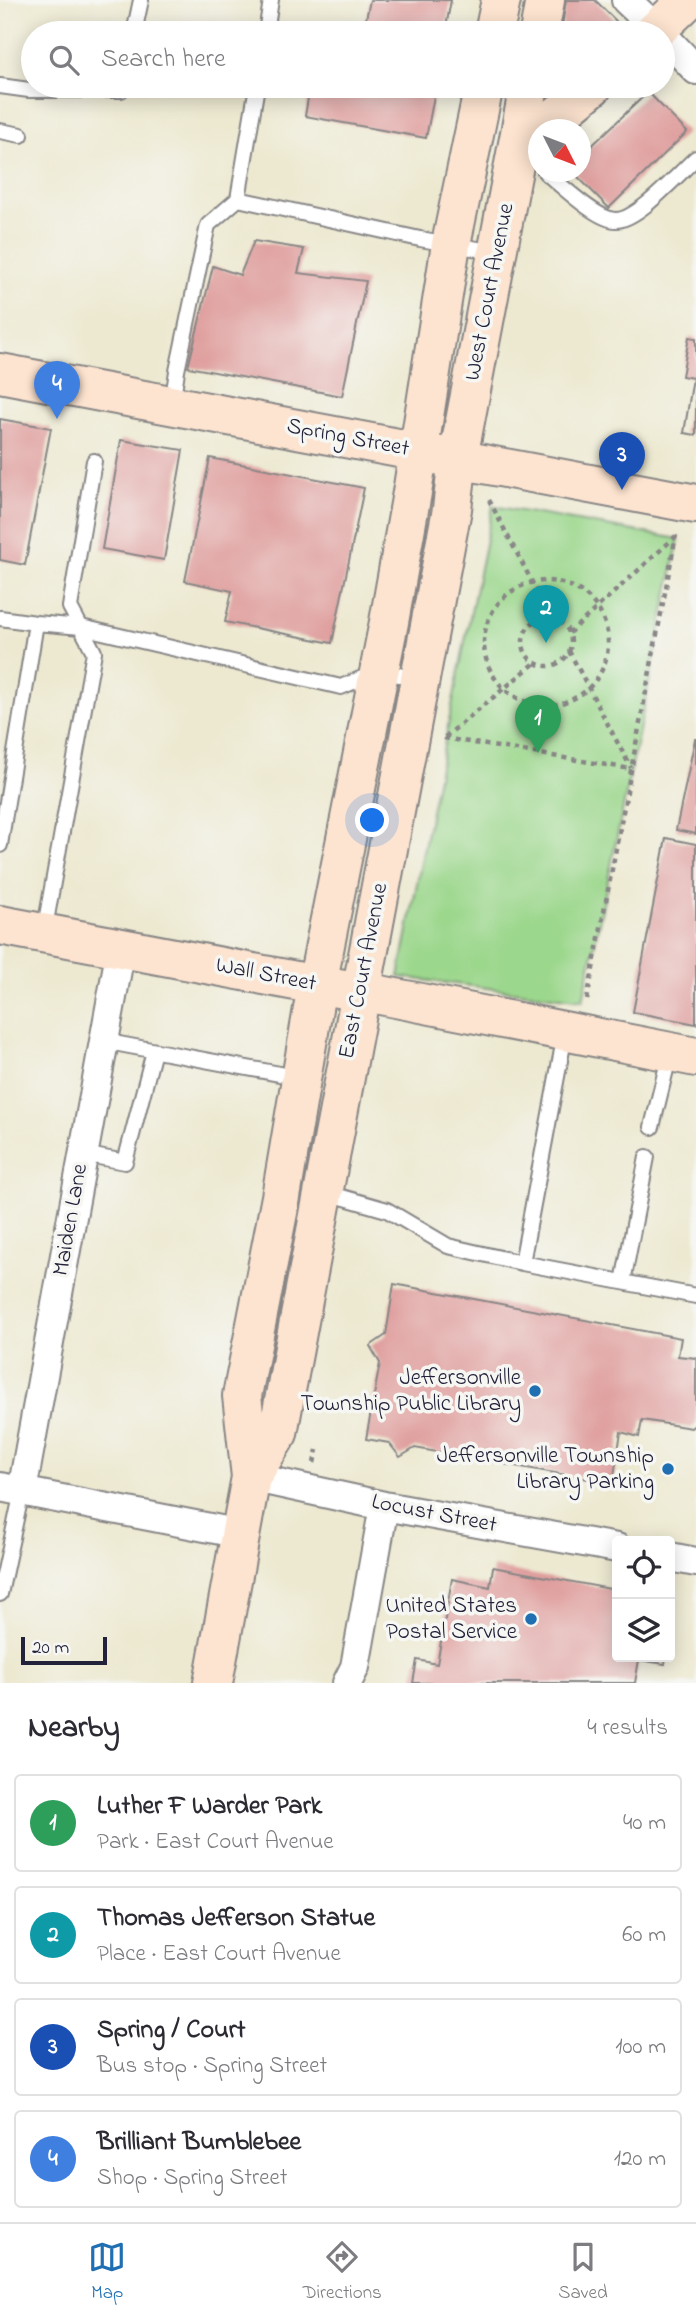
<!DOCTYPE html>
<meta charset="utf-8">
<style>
:root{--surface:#fff;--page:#f2f2f3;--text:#2b2b33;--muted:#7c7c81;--line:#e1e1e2;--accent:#1f6fb2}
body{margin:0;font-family:"Indie Flower",sans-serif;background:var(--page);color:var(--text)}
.controls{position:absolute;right:21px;bottom:21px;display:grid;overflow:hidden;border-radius:7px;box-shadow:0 4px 18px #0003}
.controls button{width:63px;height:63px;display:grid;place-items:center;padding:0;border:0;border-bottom:2px solid var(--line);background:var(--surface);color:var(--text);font:35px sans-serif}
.compass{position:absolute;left:528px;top:119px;width:63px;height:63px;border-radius:50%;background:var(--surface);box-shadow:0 4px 18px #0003;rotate:132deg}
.scale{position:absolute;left:21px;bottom:18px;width:86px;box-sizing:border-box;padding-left:7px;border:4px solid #22223b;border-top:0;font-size:19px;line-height:24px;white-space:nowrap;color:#22223b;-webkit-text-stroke:5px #f6f6f2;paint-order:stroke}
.you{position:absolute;left:373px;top:821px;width:24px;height:24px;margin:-18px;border:5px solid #fff;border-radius:50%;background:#1a73e8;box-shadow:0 0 0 10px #1a73e833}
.badge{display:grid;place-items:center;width:46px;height:46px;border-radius:50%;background:var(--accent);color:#fff;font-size:23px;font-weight:700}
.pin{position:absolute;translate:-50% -58px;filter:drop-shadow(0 2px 4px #0008)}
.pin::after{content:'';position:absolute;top:37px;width:24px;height:21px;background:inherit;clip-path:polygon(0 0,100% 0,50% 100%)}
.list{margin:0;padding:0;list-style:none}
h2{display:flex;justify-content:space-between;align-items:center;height:91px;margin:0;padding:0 28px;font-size:30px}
h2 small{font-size:23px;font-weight:400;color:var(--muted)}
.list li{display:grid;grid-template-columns:46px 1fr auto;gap:21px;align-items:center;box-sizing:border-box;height:98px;margin:0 14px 14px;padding:0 14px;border:2px solid var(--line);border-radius:7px}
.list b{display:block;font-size:26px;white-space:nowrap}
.list p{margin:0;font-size:23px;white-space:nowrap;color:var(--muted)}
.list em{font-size:23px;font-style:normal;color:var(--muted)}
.icon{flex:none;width:38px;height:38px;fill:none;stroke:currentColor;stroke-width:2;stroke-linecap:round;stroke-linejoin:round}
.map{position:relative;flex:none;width:696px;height:1683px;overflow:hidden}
.search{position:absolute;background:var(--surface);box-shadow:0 4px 18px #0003;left:21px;right:21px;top:21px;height:77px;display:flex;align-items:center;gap:18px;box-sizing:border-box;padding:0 24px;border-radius:38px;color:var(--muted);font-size:26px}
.sheet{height:539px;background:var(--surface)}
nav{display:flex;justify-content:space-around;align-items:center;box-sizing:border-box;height:98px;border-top:2px solid var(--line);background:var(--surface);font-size:19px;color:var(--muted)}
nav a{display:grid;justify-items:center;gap:4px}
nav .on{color:var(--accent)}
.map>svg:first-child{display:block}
.green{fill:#9bd78c;stroke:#5e7c64;stroke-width:2}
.building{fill:#df9f9e}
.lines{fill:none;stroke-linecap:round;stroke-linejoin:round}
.lane-casing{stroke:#888686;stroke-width:18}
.street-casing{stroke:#888686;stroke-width:32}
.secondary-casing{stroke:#888686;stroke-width:42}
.path{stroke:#888686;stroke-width:4.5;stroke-dasharray:5 5;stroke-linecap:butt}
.lane{stroke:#fff;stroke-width:14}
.street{stroke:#fff;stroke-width:28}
.secondary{stroke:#fde4d0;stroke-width:38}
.poi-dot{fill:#1f6fb2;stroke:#f6f6f2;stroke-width:2.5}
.labels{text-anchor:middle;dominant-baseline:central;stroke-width:7;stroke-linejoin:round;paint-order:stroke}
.street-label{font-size:23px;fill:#22223b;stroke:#f6f6f2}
.poi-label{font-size:23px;fill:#22223b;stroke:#f6f6f2;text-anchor:end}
</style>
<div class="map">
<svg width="696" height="1683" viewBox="0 0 696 1683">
<rect width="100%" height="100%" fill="#f6f6f2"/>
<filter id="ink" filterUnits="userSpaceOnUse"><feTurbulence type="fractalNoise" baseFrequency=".0143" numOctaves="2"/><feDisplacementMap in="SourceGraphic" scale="14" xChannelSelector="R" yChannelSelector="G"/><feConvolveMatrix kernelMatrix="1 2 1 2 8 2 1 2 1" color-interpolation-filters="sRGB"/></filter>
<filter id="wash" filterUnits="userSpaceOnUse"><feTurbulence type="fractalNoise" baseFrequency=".00686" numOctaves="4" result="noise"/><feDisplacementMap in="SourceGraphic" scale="28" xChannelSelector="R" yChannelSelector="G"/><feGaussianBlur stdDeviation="1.57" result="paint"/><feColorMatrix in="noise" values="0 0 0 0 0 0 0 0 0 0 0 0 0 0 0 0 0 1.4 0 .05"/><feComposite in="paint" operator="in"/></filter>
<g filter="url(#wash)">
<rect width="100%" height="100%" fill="#ede9d1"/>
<!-- green -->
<path class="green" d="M 493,506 L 679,539 L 583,1000 L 399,977 C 429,820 460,663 493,506 Z"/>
<g id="blocks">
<!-- building -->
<path class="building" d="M 370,0 L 451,0 L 445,33 L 363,33 Z
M 566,0 L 595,0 L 616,21 L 617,26 L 609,33 L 561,33 Z
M 310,86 L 436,86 L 426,138 L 305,116 Z
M 648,92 L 687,132 L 609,208 L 573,172 L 580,172 L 580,157 Z
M 254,241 L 304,249 L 298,273 L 366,281 L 342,396 L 188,367 L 213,266 L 240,275 Z
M 689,337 L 696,338 L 696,435 L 684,433 L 693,378 L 682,376 Z
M 0,419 L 51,428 L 25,565 L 0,560 Z
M 121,440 L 183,450 L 164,560 L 102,549 Z
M 210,458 L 364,488 L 332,643 L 225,622 L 232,591 L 185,581 Z
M 695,739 L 696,739 L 696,834 L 676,830 Z
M 666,838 L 696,844 L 696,1024 L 633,1012 Z
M 394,1284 L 681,1338 L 678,1356 L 696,1358 L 696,1424 L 691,1428 L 642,1420 L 639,1437 L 621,1432 L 614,1476 L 605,1482 L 415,1448 L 400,1457 L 389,1443 L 366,1439 L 380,1363 L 370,1346 L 386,1335 Z
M 493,1567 L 616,1590 L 617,1657 L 666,1657 L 665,1664 L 639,1660 L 635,1683 L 413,1683 L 417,1660 L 437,1664 L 452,1579 L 490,1587 Z"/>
</g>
</g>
<g filter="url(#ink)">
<use href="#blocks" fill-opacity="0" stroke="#888686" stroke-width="2"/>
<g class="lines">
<defs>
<path id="lane" d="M 134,33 L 141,0
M 266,33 L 271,0
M 0,86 L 29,90 L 121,90 L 122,86
M 257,86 L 238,199 L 420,239 L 495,252
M 0,131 L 21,135
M 545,172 C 560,184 597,220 616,220 C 638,220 679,173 696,158
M 172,404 L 177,371 L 208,225 L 238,199
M 0,618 L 36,623 L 0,845
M 36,623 L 81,627 L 341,687 L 379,671 L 419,679
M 44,933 L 94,652 L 70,607 L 94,461
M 103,1041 L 301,1078
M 652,1127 L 670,1053
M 83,1154 L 125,1162 L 154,1051
M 324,1192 L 387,1210 L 448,1246 L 522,1263 L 696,1296
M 522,1263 L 565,1034
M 623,1282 L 647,1157
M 0,1594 L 22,1491"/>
<path id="street" d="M 626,0 L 661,33
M 663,35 L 696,70
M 251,1477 L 384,1506 L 617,1548
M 0,1487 L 241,1534
M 22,1491 L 121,948
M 670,1557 L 696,1562
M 347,1683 L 355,1667 L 384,1506"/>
<path id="secondary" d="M 494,33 L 501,0
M 539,33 L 545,0
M 653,33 L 688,0
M 540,130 L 593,86
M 0,373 L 696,504
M 0,925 L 317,985 L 360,991 L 696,1057
M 251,1477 L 278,1433 L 452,509 L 458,458 L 529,86
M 213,1683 L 251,1477 L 242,1396 L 281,1197 L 317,985 L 389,622 L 413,487 L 451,244 L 484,86"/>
</defs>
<!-- lane casing -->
<use href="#lane" class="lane-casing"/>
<!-- street casing -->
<use href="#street" class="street-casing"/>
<!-- secondary casing -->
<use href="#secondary" class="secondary-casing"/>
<!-- path -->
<path class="path" d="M 489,500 L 551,618
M484 643a62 62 0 1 1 124 0a62 62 0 1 1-124 0Z
M523 642a24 24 0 1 1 48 0a24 24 0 1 1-48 0Z
M 569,633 L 675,537
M 569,651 L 631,768
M 445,737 L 535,663
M 444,738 L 631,769
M 587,1000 L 676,535
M 314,1463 L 317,1450"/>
<!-- lane -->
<use href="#lane" class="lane"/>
<!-- street -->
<use href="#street" class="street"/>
<!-- secondary -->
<use href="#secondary" class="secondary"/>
</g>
</g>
<!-- markers -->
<g class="poi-dot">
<circle cx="535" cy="1391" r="7"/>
<circle cx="668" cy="1469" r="7"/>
<circle cx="531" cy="1619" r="7"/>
</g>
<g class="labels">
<!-- street labels -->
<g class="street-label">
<text transform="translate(490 292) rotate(-79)">West Court Avenue</text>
<text transform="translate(348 438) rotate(11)">Spring Street</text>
<text transform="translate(364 971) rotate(-79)">East Court Avenue</text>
<text transform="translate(266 975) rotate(11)">Wall Street</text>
<text transform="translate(71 1220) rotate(-80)">Maiden Lane</text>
<text transform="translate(434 1514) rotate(11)">Locust Street</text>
</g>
<!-- poi labels -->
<g class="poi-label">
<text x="521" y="1378">Jeffersonville<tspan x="521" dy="26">Township Public Library</tspan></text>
<text x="654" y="1456">Jeffersonville Township<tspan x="654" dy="26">Library Parking</tspan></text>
<text x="517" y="1606">United States<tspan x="517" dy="26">Postal Service</tspan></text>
</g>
</g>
</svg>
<div class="controls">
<button><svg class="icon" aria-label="locate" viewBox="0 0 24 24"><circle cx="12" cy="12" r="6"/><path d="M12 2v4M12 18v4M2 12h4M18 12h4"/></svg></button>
<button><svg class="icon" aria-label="layers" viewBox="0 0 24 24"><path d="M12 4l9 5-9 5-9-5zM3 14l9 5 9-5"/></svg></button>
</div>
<svg class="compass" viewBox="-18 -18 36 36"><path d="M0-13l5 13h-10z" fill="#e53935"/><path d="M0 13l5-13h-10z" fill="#7c7c81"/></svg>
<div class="scale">20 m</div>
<div class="you"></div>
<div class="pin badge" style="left:538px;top:753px;background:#2e9e5b">1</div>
<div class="pin badge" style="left:546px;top:643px;background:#0f9aa8">2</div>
<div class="pin badge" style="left:622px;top:490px;background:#1a4fb4">3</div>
<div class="pin badge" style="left:57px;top:419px;background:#3f7fe0">4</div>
<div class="search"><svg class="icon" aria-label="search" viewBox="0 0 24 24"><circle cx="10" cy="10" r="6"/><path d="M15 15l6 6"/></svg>Search here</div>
</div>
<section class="sheet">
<h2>Nearby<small>4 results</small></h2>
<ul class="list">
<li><span class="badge" style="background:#2e9e5b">1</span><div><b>Luther F Warder Park</b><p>Park · East Court Avenue</p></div><em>40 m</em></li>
<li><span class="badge" style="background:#0f9aa8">2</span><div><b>Thomas Jefferson Statue</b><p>Place · East Court Avenue</p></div><em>60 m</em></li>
<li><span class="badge" style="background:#1a4fb4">3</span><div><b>Spring / Court</b><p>Bus stop · Spring Street</p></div><em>100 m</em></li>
<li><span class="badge" style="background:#3f7fe0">4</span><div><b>Brilliant Bumblebee</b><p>Shop · Spring Street</p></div><em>120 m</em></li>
</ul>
</section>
<nav>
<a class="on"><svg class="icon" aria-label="map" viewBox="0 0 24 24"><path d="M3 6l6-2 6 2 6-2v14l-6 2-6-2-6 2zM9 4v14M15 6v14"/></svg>Map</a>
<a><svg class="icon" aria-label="directions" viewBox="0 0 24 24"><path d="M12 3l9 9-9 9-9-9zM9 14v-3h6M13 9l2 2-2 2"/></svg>Directions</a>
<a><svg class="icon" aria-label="saved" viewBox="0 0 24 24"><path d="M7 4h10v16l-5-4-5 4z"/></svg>Saved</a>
</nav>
